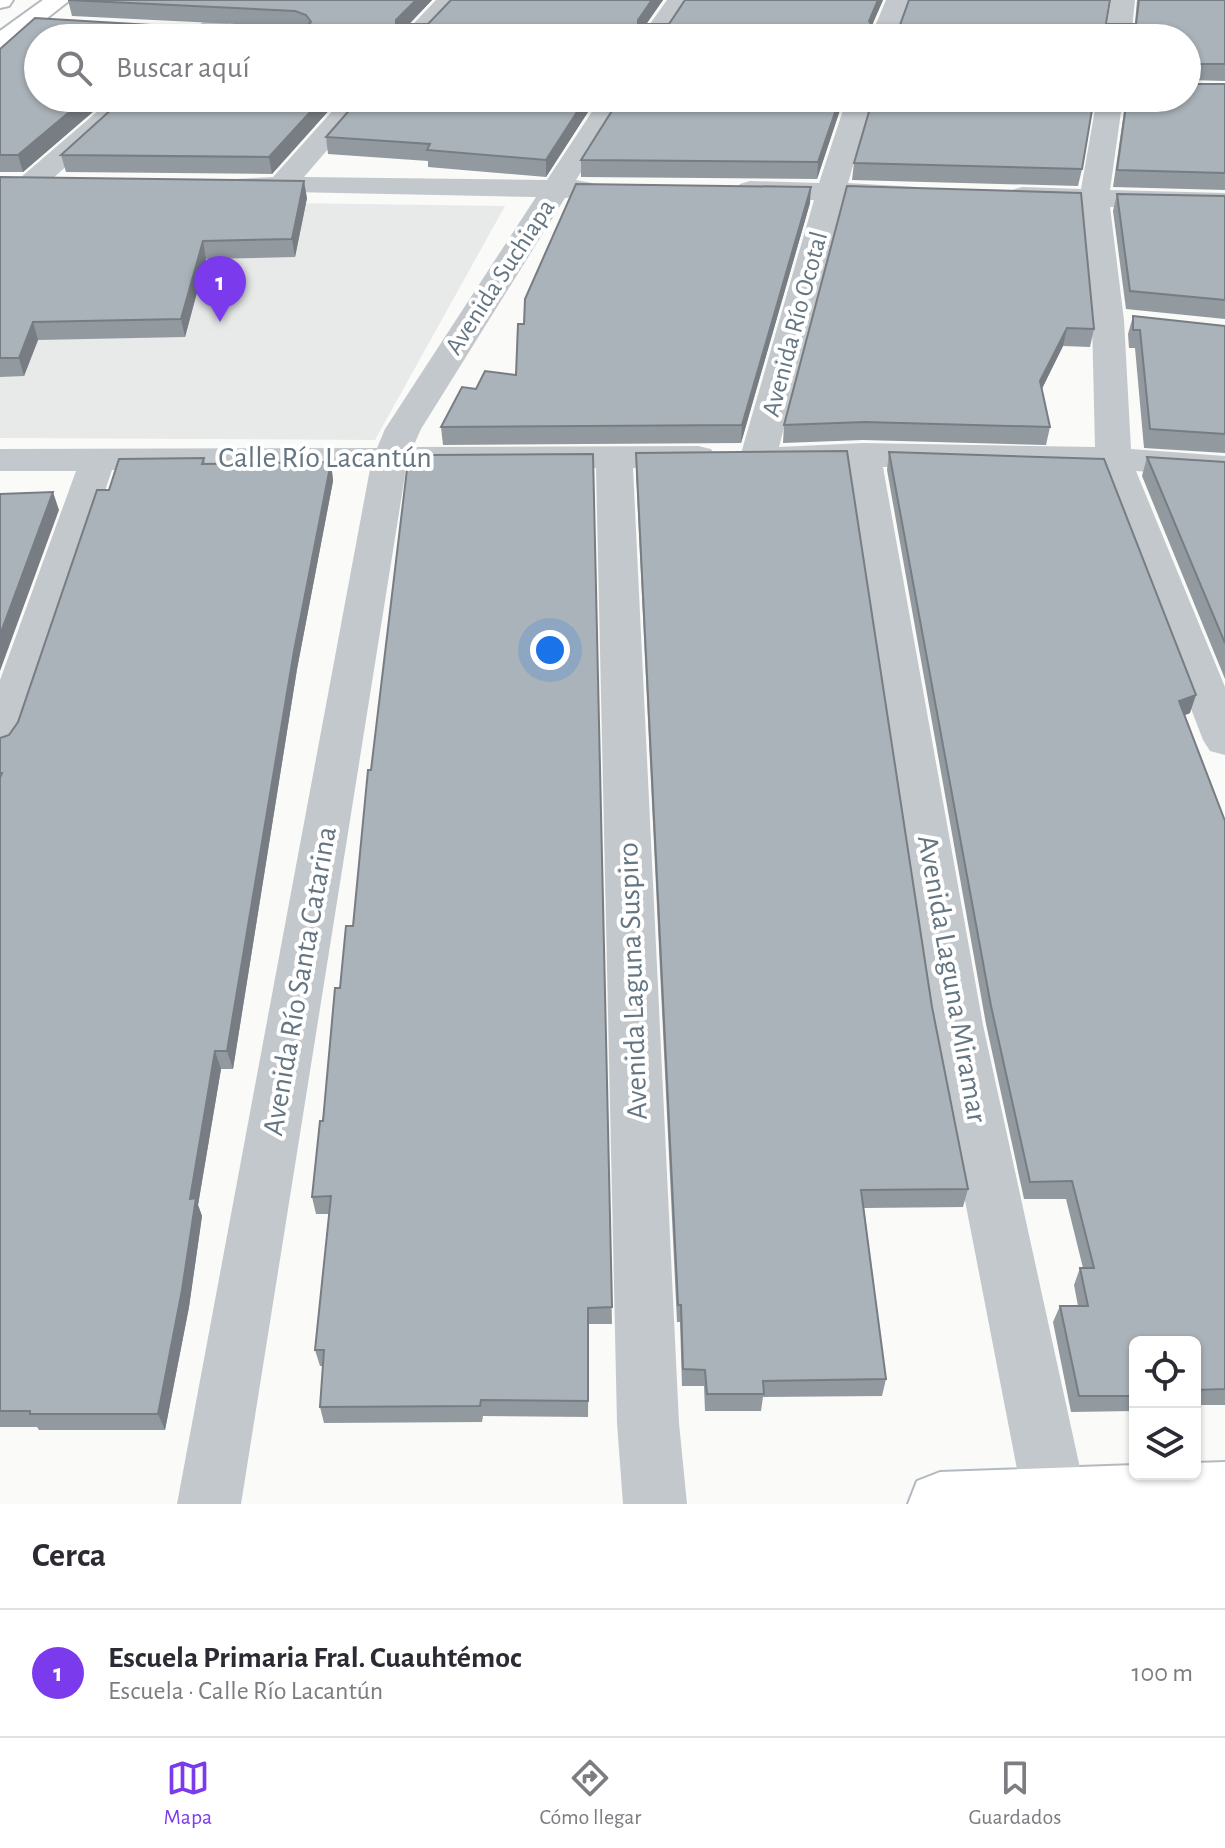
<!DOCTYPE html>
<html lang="es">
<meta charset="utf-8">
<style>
:root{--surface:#fff;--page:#f2f2f3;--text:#2b2b33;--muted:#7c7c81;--line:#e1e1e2;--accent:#7c3aed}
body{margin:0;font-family:"Alegreya Sans",sans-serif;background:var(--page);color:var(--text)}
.controls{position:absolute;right:24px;bottom:24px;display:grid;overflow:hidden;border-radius:12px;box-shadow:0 2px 6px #0004}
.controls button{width:72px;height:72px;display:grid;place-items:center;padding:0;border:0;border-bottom:2px solid var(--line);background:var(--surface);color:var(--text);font:40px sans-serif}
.you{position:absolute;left:550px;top:650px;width:28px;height:28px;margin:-20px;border:6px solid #fff;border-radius:50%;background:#1a73e8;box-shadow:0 0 0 12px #1a73e833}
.badge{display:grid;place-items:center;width:52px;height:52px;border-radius:50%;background:var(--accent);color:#fff;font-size:26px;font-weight:700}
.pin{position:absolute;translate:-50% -66px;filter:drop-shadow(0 2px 4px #0008)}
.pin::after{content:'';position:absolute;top:42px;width:28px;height:24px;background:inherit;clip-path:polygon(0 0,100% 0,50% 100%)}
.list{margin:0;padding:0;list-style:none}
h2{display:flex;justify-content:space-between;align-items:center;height:104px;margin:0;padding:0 32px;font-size:34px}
h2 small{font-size:26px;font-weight:400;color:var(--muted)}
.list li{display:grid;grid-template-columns:52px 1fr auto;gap:24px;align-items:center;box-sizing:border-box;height:128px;padding:0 32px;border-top:2px solid var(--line)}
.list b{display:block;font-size:30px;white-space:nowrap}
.list p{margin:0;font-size:26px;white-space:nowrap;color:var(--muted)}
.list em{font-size:26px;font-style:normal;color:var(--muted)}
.icon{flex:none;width:44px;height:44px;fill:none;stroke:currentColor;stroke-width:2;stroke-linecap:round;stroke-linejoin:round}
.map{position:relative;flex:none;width:1225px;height:1504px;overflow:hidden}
.search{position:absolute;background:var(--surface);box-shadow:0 2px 6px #0004;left:24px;right:24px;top:24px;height:88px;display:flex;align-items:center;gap:20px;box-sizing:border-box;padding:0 28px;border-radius:44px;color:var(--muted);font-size:30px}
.sheet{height:232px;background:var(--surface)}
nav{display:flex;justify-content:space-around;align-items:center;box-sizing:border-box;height:112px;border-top:2px solid var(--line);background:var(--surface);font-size:22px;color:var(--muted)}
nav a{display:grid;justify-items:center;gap:4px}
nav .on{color:var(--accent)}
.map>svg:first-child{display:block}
.built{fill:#e8e9e9}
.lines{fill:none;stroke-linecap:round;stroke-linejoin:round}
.secondary-casing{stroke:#b3babf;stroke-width:4}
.highway-casing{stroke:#b4b9bd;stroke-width:4}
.street{fill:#c3c8cc;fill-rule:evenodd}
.secondary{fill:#fff;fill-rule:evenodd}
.highway{fill:#fff;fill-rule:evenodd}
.wall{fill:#929a9f}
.shaded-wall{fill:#777d82}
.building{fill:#aab3b9;stroke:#777d82;stroke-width:2}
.labels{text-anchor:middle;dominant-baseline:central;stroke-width:8;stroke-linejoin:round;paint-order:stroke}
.far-street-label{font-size:26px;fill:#657683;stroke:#fff}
.street-label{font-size:30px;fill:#657683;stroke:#fff}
</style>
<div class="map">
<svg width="1225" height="1504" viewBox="0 0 1225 1504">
<rect width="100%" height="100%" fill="#fafaf8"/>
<!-- built -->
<path class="built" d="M 0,199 L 505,206 L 375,440 L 0,438 Z"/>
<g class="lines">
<defs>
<path id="secondary" d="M 43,0 L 70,0 L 9,48 L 0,51 L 0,31 Z
M 1225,1462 L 1225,1504 L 908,1504 L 917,1481 L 940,1472 L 1135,1465 L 1135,1474 L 1195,1474 L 1195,1463 Z"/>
<path id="highway" d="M 0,0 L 13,0 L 9,6 L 0,8 Z"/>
</defs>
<!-- secondary casing -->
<use href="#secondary" class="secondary-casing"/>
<!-- highway casing -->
<use href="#highway" class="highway-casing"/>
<!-- street -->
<path class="street" d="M 227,0 L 253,0 L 213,38 L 185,38 Z
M 436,0 L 462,0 L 427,38 L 400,38 Z
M 667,0 L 691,0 L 666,38 L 640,38 Z
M 886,0 L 910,0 L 896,38 L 870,38 Z
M 1111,0 L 1135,0 L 1131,38 L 1105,38 Z
M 113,98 L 142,98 L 40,190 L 30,193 L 20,190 L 16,184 L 20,178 Z
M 344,98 L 372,98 L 304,177 L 547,180 L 601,98 L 627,98 L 576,180 L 592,183 L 597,189 L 592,195 L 565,198 L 421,429 L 413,447 L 698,446 L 711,449 L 716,457 L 711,465 L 698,468 L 633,468 L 679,1423 L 687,1504 L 623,1504 L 617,1423 L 596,468 L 406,469 L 241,1504 L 177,1504 L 370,469 L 112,470 L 22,740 L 15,751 L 0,755 L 0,680 L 76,471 L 0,471 L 0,449 L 377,448 L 385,429 L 536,197 L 236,191 L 232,185 L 236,179 L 273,177 Z
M 847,98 L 873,98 L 848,183 L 916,187 L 921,193 L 916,199 L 843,201 L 779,447 L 863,443 L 1095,447 L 1092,320 L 1080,207 L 1012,202 L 1007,196 L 1012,190 L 1022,187 L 1081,189 L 1097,98 L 1123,98 L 1110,190 L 1225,193 L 1225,211 L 1110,207 L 1124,320 L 1131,449 L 1225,456 L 1225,478 L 1136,471 L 1225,687 L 1225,755 L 1210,751 L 1203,740 L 1099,469 L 883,467 L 983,1025 L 1087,1500 L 1085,1504 L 1025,1504 L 1023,1500 L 931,1025 L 847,467 C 823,467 799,466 775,464 C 767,463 757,468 745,465 L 740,457 L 814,200 L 750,199 L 740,196 L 735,190 L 740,184 L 750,181 L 819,183 Z"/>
<!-- secondary -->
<use href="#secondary" class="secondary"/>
<!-- highway -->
<use href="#highway" class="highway"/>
</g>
<!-- wall -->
<path class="wall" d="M 68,0 L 432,0 L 409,24 L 428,24 L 451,0 L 663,0 L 646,24 L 669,24 L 685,0 L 883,0 L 872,25 L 900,25 L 909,0 L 1110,0 L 1106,24 L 1135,24 L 1137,0 L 1225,0 L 1225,81 L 1189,80 L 1189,84 L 1225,84 L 1225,190 L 1113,187 L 1126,98 L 1187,98 L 1187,38 L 38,38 L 38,98 L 109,98 L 23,172 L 0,172 L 0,49 L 35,18 L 151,25 L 258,25 L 72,16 Z
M 340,98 L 272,174 L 66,172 L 61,155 Z
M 360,98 L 597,98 L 546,177 L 428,167 L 428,161 L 328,154 L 326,137 Z
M 844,98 L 817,179 L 581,177 L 581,160 Z
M 854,163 L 1082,169 L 1078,186 L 852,180 Z
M 0,177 L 307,198 L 295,257 L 206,259 L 185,337 L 38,340 L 24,376 L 0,377 Z
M 847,186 L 1094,329 L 1090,347 L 1063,346 L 1042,388 L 1050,427 L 1046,445 L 863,440 L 783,443 L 784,425 Z
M 1117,194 L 1225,196 L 1225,319 L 1126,309 L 1113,211 Z
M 810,203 L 741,443 L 443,445 L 441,427 L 476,389 L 516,375 L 524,324 Z
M 1133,316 L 1225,326 L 1225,453 L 1144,448 L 1135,348 L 1129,348 L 1128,334 Z
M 889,452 L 1190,713 L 1185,715 L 1225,821 L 1225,1405 L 1195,1405 L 1195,1342 L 1135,1342 L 1135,1411 L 1071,1412 L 1053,1322 L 1060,1306 L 1078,1306 L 1074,1285 L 1080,1268 L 1083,1268 L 1066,1199 L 1024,1199 L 986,1024 L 887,470 Z
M 636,453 L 932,1007 L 968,1189 L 963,1207 L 864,1208 L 886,1379 L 882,1396 L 763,1397 L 761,1411 L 705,1411 L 704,1386 L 682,1386 L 680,1322 L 677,1322 L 636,472 Z
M 593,454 L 612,1324 L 589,1324 L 588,1417 L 483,1416 L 482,1422 L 324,1423 L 320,1407 L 323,1366 L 320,1366 L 315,1350 L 329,1214 L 316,1214 L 312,1197 L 340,988 L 353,926 L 371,770 Z
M 1147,457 L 1225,462 L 1225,679 L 1142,476 Z
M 204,458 L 205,464 L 331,462 L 333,481 L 297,669 L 233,1069 L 221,1069 L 198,1205 L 202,1216 L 189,1307 L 165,1430 L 39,1430 L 37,1427 L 0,1427 L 0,738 L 9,735 L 18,722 L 109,490 Z"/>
<!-- shaded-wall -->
<path class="shaded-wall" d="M 416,0 L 432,0 L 398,36 L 396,20 Z
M 652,0 L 663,0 L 638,36 L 638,20 Z
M 878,0 L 883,0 L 867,37 L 869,21 Z
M 86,98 L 109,98 L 23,172 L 18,155 Z
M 323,98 L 340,98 L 272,174 L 269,157 Z
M 586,98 L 597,98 L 546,177 L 546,160 Z
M 840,98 L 844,98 L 817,179 L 818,162 Z
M 304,181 L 307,198 L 295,257 L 292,239 Z
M 811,187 L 810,203 L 741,443 L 742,425 Z
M 203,241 L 206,259 L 185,337 L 181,319 Z
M 33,322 L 38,340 L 24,376 L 19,358 Z
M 1067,328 L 1063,346 L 1037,399 L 1040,381 Z
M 331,462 L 333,481 L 297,669 L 233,1069 L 227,1051 L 294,651 Z
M 53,492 L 59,510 L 0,671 L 0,635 Z
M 1196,695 L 1190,713 L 1173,720 L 1179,701 Z
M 215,1051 L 221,1069 L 198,1205 L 202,1216 L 189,1307 L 165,1430 L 158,1414 L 190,1199 Z"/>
<!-- building -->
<path class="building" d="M 68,0 L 416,0 L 396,20 L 396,24 L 428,24 L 451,0 L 652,0 L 638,20 L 638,24 L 669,24 L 685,0 L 878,0 L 869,21 L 872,25 L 900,25 L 909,0 L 1110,0 L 1106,24 L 1136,24 L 1139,0 L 1225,0 L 1225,64 L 1189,64 L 1189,84 L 1225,84 L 1225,173 L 1117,170 L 1127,98 L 1187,98 L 1187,38 L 38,38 L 38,98 L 86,98 L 18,155 L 0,155 L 0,49 L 35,18 L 151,25 L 308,25 L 311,22 L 306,15 L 295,11 Z
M 124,98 L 323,98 L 269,157 L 61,155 Z
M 360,98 L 586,98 L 546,160 L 427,150 L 430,144 L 326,137 Z
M 620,98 L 840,98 L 818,162 L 581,160 Z
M 873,98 L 1094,98 L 1082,169 L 854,163 Z
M 0,177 L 304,181 L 292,239 L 203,241 L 181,319 L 33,322 L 19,358 L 0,358 Z
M 576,184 L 811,187 L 742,425 L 441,427 L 462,387 L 476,389 L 485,371 L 516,375 L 518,324 L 524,324 L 525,299 Z
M 847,186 L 1081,193 L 1094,329 L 1067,328 L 1040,381 L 1050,427 L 865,422 L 784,425 Z
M 1117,194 L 1225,196 L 1225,300 L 1130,291 Z
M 1133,316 L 1225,326 L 1225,434 L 1150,429 L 1140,330 L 1133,330 Z
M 847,451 L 932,1007 L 968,1189 L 861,1190 L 886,1379 L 763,1381 L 764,1394 L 707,1394 L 705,1370 L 683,1369 L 681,1305 L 678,1305 L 636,453 Z
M 889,452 L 1104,459 L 1196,695 L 1179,701 L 1225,821 L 1225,1389 L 1195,1390 L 1195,1342 L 1135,1342 L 1135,1396 L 1079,1396 L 1060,1306 L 1088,1306 L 1080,1268 L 1094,1268 L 1072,1181 L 1030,1182 L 991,1006 Z
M 593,454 L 612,1307 L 588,1308 L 588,1401 L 481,1400 L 480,1406 L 320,1407 L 324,1350 L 315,1350 L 331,1196 L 312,1197 L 320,1121 L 323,1121 L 335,988 L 340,988 L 346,926 L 353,926 L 368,770 L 371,770 L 408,461 L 424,460 L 427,455 Z
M 1147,457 L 1225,462 L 1225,643 Z
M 204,458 L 202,464 L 331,462 L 294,651 L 227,1051 L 215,1051 L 190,1199 L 196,1198 L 182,1290 L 158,1414 L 30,1414 L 30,1411 L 0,1411 L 0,778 L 2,773 L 0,773 L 0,738 L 9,735 L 18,722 L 97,490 L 109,490 L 119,459 Z
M 53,492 L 0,635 L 0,494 Z"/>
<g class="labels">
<!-- far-street labels -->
<g class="far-street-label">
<text transform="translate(500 277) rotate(-57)">Avenida Suchiapa</text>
<text transform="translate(795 324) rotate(-75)">Avenida Río Ocotal</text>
</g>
<!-- street labels -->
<g class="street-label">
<text x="325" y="458">Calle Río Lacantún</text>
<text transform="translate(952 979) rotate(80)">Avenida Laguna Miramar</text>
<text transform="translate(300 981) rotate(-80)">Avenida Río Santa Catarina</text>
<text transform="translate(633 981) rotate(-92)">Avenida Laguna Suspiro</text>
</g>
</g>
</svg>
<div class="controls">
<button><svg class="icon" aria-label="locate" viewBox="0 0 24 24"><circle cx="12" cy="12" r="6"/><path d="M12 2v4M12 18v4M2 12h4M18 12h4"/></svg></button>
<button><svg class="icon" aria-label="layers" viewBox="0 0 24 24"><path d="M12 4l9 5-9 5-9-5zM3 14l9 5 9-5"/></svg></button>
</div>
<div class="you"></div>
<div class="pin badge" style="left:220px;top:322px">1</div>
<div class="search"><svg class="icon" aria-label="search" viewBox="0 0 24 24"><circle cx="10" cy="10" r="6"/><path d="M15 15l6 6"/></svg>Buscar aquí</div>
</div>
<section class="sheet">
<h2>Cerca<small></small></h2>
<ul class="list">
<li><span class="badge">1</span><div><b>Escuela Primaria Fral. Cuauhtémoc</b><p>Escuela · Calle Río Lacantún</p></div><em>100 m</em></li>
</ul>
</section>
<nav>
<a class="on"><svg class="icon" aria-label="map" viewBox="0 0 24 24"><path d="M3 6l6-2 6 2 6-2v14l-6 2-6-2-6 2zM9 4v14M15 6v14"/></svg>Mapa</a>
<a><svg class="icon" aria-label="directions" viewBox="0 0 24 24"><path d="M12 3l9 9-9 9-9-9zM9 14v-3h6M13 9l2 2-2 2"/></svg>Cómo llegar</a>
<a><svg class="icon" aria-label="saved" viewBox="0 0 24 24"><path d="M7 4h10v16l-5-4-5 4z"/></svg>Guardados</a>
</nav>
